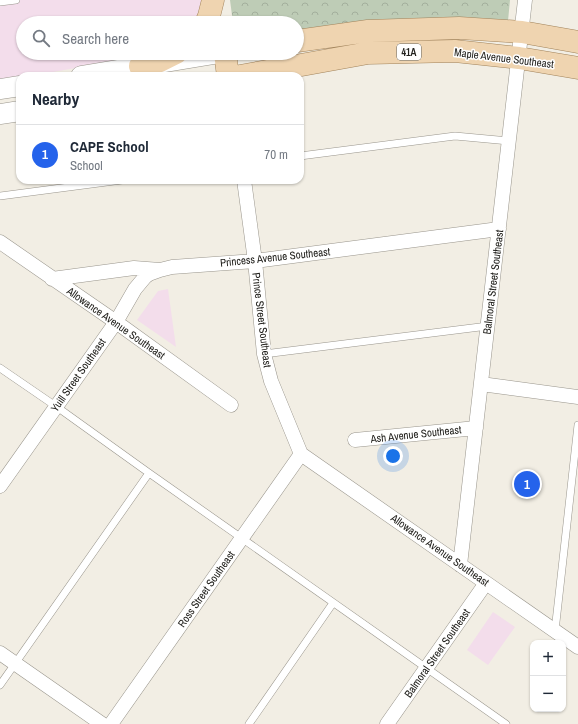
<!DOCTYPE html>
<meta charset="utf-8">
<style>
:root{--surface:#fff;--page:#f2f2f3;--text:#1f2937;--muted:#747a83;--line:#e0e1e3;--accent:#2563eb}
body{margin:0;font-family:"Archivo Narrow",sans-serif;background:var(--page);color:var(--text)}
.controls{position:absolute;right:12px;bottom:12px;display:grid;overflow:hidden;border-radius:8px;box-shadow:0 1px 3px #0004}
.controls button{width:36px;height:36px;display:grid;place-items:center;padding:0;border:0;border-bottom:1px solid var(--line);background:var(--surface);color:var(--text);font:20px sans-serif}
.you{position:absolute;left:393px;top:456px;width:14px;height:14px;margin:-10px;border:3px solid #fff;border-radius:50%;background:#1a73e8;box-shadow:0 0 0 6px #1a73e833}
.badge{display:grid;place-items:center;width:26px;height:26px;border-radius:50%;background:var(--accent);color:#fff;font-size:13px;font-weight:700}
.pin{position:absolute;translate:-50% -50%;border:2px solid #fff;box-shadow:0 1px 4px #0006}
.list{margin:0;padding:0;list-style:none}
h2{display:flex;justify-content:space-between;align-items:center;height:52px;margin:0;padding:0 16px;font-size:17px}
h2 small{font-size:13px;font-weight:400;color:var(--muted)}
.list li{display:grid;grid-template-columns:26px 1fr auto;gap:12px;align-items:center;box-sizing:border-box;height:60px;padding:0 16px;border-top:1px solid var(--line)}
.list b{display:block;font-size:15px;white-space:nowrap}
.list p{margin:0;font-size:13px;white-space:nowrap;color:var(--muted)}
.list em{font-size:13px;font-style:normal;color:var(--muted)}
.icon{flex:none;width:22px;height:22px;fill:none;stroke:currentColor;stroke-width:2;stroke-linecap:round;stroke-linejoin:round}
.map{position:relative;flex:none;width:578px;height:724px;overflow:hidden}
.search{position:absolute;background:var(--surface);box-shadow:0 1px 3px #0004;left:16px;top:16px;width:288px;height:44px;display:flex;align-items:center;gap:10px;box-sizing:border-box;padding:0 14px;border-radius:22px;color:var(--muted);font-size:15px}
.panel{position:absolute;background:var(--surface);box-shadow:0 1px 3px #0004;left:16px;top:72px;width:288px;height:112px;border-radius:12px}
.map>svg:first-child{display:block}
.commercial{fill:#f3ddeb}
.park{fill:url(#park-crowns)}
.lines{fill:none;stroke-linecap:round;stroke-linejoin:round}
.lane-casing{stroke:#99958c;stroke-width:8}
.street-casing{stroke:#99958c;stroke-width:15}
.secondary-casing{stroke:#99958c;stroke-width:21}
.primary-casing{stroke:#a1835b;stroke-width:23}
.lane{stroke:#fff;stroke-width:7}
.street{stroke:#fff;stroke-width:14}
.secondary{stroke:#fff;stroke-width:20}
.primary{stroke:#efd4b0;stroke-width:22}
.labels{text-anchor:middle;dominant-baseline:central;stroke-width:3;stroke-linejoin:round;paint-order:stroke}
.shield{fill:#fff;stroke:#646461;stroke-width:1}
.shield-label{font-size:10px;font-weight:bold;fill:#22211d}
.street-label{font-size:11px;fill:#22211d;stroke:#fff}
</style>
<div class="map">
<svg width="578" height="724" viewBox="0 0 578 724">
<defs>
<pattern id="park-crowns" width="20" height="18" patternUnits="userSpaceOnUse"><rect width="20" height="18" fill="#beccb6"/><path d="M2 6a3 3 0 1 1 6 0M12 15a3 3 0 1 1 6 0" fill="none" stroke="#a3af9c"/></pattern>
</defs>
<rect width="100%" height="100%" fill="#f2eee4"/>
<!-- commercial -->
<path class="commercial" d="M 0,0 L 205,0 L 199,23 L 23,23 L 23,53 L 157,53 L 150,55 L 30,76 L 20,76 L 20,78 L 0,81 Z
M 168,289 L 176,347 L 137,320 L 158,291 Z
M 493,612 L 515,627 L 488,665 L 467,650 Z"/>
<!-- park -->
<path class="park" d="M 230,0 L 510,0 L 508,21 L 297,32 L 297,23 L 233,23 Z"/>
<g class="lines">
<defs>
<path id="lane" d="M 0,2 L 16,0
M 300,156 L 455,136 L 509,141
M 0,196 L 122,180
M 264,354 L 488,326
M 0,368 L 57,407 L 149,473 L 506,724
M 555,631 L 578,425
M 0,685 L 149,473
M 249,724 L 333,603"/>
<path id="street" d="M 244,180 L 255,261 L 264,354 L 271,381 L 301,454
M 0,242 L 116,322 L 231,405
M 52,279 L 134,268 L 160,270 L 172,267 L 255,261 L 499,229
M 481,384 L 578,397
M 355,440 L 476,428
M 301,454 L 578,647
M 0,486 L 116,322 L 135,289 L 145,277 L 149,274 L 160,270
M 460,565 L 525,0
M 0,653 L 102,724
M 111,724 L 301,454
M 387,724 L 486,583"/>
<path id="secondary" d="M 81,76 L 220,53
M 0,89 L 20,86
M 0,114 L 20,111"/>
<path id="primary" d="M 206,23 L 209,16 L 213,0
M 297,41 L 368,31 L 459,28 L 522,32 L 578,42
M 225,53 L 228,76
M 140,66 L 160,61 L 176,53
M 240,76 L 368,53 L 455,51 L 519,58 L 578,68"/>
</defs>
<!-- lane casing -->
<use href="#lane" class="lane-casing"/>
<!-- street casing -->
<use href="#street" class="street-casing"/>
<!-- secondary casing -->
<use href="#secondary" class="secondary-casing"/>
<!-- primary casing -->
<use href="#primary" class="primary-casing"/>
<!-- lane -->
<use href="#lane" class="lane"/>
<!-- street -->
<use href="#street" class="street"/>
<!-- secondary -->
<use href="#secondary" class="secondary"/>
<!-- primary -->
<use href="#primary" class="primary"/>
</g>
<g class="labels">
<!-- shield labels -->
<rect class="shield" x="397" y="44" width="24" height="16" rx="3"/>
<g class="shield-label">
<text x="409" y="52">41A</text>
</g>
<!-- street labels -->
<g class="street-label">
<text transform="translate(504 58) rotate(7)">Maple Avenue Southeast</text>
<text transform="translate(275 257) rotate(-6)">Princess Avenue Southeast</text>
<text transform="translate(493 282) rotate(-83)">Balmoral Street Southeast</text>
<text transform="translate(262 320) rotate(83)">Prince Street Southeast</text>
<text transform="translate(116 323) rotate(35)">Allowance Avenue Southeast</text>
<text transform="translate(78 375) rotate(-55)">Yuill Street Southeast</text>
<text transform="translate(416 434) rotate(-6)">Ash Avenue Southeast</text>
<text transform="translate(440 550) rotate(35)">Allowance Avenue Southeast</text>
<text transform="translate(206 589) rotate(-55)">Ross Street Southeast</text>
<text transform="translate(437 653) rotate(-55)">Balmoral Street Southeast</text>
</g>
</g>
</svg>
<div class="controls">
<button>+</button>
<button>−</button>
</div>
<div class="you"></div>
<div class="pin badge" style="left:527px;top:484px">1</div>
<div class="search"><svg class="icon" aria-label="search" viewBox="0 0 24 24"><circle cx="10" cy="10" r="6"/><path d="M15 15l6 6"/></svg>Search here</div>
<section class="panel">
<h2>Nearby<small></small></h2>
<ul class="list">
<li><span class="badge">1</span><div><b>CAPE School</b><p>School</p></div><em>70 m</em></li>
</ul>
</section>
</div>
